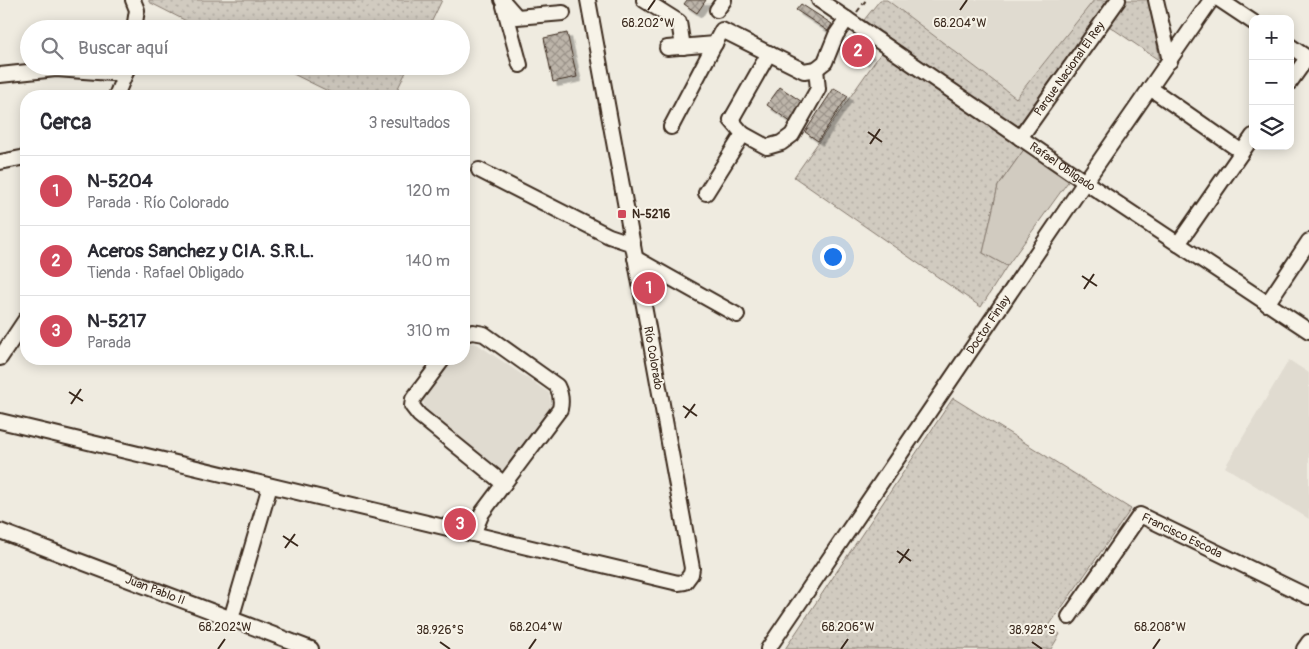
<!DOCTYPE html>
<html lang="es">
<meta charset="utf-8">
<style>
:root{--surface:#fff;--page:#f2f2f3;--text:#2b2b33;--muted:#7c7c81;--line:#e1e1e2;--accent:#d1495b}
body{margin:0;font-family:Pangolin,sans-serif;background:var(--page);color:var(--text)}
.controls{position:absolute;right:15px;top:15px;display:grid;overflow:hidden;border-radius:10px;box-shadow:0 2px 12px #0003}
.controls button{width:45px;height:45px;display:grid;place-items:center;padding:0;border:0;border-bottom:1px solid var(--line);background:var(--surface);color:var(--text);font:25px sans-serif}
.you{position:absolute;left:832px;top:256px;width:18px;height:18px;margin:-12px;border:4px solid #fff;border-radius:50%;background:#1a73e8;box-shadow:0 0 0 8px #1a73e833}
.badge{display:grid;place-items:center;width:32px;height:32px;border-radius:50%;background:var(--accent);color:#fff;font-size:16px;font-weight:700}
.pin{position:absolute;translate:-50% -50%;border:2px solid #fff;box-shadow:0 1px 5px #0006}
.list{margin:0;padding:0;list-style:none}
h2{display:flex;justify-content:space-between;align-items:center;height:65px;margin:0;padding:0 20px;font-size:21px}
h2 small{font-size:16px;font-weight:400;color:var(--muted)}
.list li{display:grid;grid-template-columns:32px 1fr auto;gap:15px;align-items:center;box-sizing:border-box;height:70px;padding:0 20px;border-top:1px solid var(--line)}
.list b{display:block;font-size:19px;white-space:nowrap}
.list p{margin:0;font-size:16px;white-space:nowrap;color:var(--muted)}
.list em{font-size:16px;font-style:normal;color:var(--muted)}
.icon{flex:none;width:28px;height:28px;fill:none;stroke:currentColor;stroke-width:2;stroke-linecap:round;stroke-linejoin:round}
.map{position:relative;flex:none;width:1309px;height:649px;overflow:hidden}
.search{position:absolute;background:var(--surface);box-shadow:0 2px 12px #0003;left:20px;top:20px;width:450px;height:55px;display:flex;align-items:center;gap:12px;box-sizing:border-box;padding:0 18px;border-radius:28px;color:var(--muted);font-size:19px}
.panel{position:absolute;background:var(--surface);box-shadow:0 2px 12px #0003;left:20px;top:90px;width:450px;height:275px;border-radius:20px}
.map>svg:first-child{display:block}
.built{fill:#e0dbd0}
.grass{fill:url(#grass-dots);stroke:#867a6f}
.garden{fill:#d1cbc0;stroke:#867a6f}
.building{fill:url(#building-cross-hatch);stroke:#3b2a1e;filter:url(#shadow)}
.lines{fill:none;stroke-linecap:round;stroke-linejoin:round}
.minor-casing{stroke:#3b2a1e;stroke-width:18}
.path{stroke:#3b2a1e;stroke-width:2;stroke-dasharray:5 4;stroke-linecap:butt}
.minor{stroke:#f7f3e8;stroke-width:14}
.ticks{fill:none;stroke:#3b2a1e;stroke-width:2}
.poi-dot{fill:#d1495b;stroke:#f7f3e8;stroke-width:2}
.labels{text-anchor:middle;dominant-baseline:central;stroke-width:4;stroke-linejoin:round;paint-order:stroke}
.street-label{font-size:12px;fill:#3b2a1e;stroke:#f7f3e8}
.poi-label{font-size:12px;font-weight:bold;fill:#3b2a1e;stroke:#f7f3e8;text-anchor:start}
.ticks-label{font-size:12px;text-anchor:middle;fill:#3b2a1e;stroke:#f7f3e8;stroke-width:4;stroke-linejoin:round;paint-order:stroke}
</style>
<div class="map">
<svg width="1309" height="649" viewBox="0 0 1309 649">
<defs>
<pattern id="grass-dots" width="8" height="8" patternUnits="userSpaceOnUse" patternTransform="scale(1.25)"><rect width="8" height="8" fill="#d1cbc0"/><path d="M2 2h.1M6 6h.1" fill="none" stroke="#b4aea5" stroke-width="1.8" stroke-linecap="round"/></pattern>
<pattern id="building-cross-hatch" width="8" height="8" patternUnits="userSpaceOnUse" patternTransform="scale(1.25)"><rect width="8" height="8" fill="#bdb5aa"/><path d="M0 0l8 8M0 8l8-8" fill="none" stroke="#9b938a"/></pattern>
<filter id="shadow"><feDropShadow dx="4.5" dy="4.5" stdDeviation="0" flood-color="#0004"/></filter>
</defs>
<rect width="100%" height="100%" fill="#efebe0"/>
<filter id="ink" filterUnits="userSpaceOnUse"><feTurbulence type="fractalNoise" baseFrequency=".02" numOctaves="2"/><feDisplacementMap in="SourceGraphic" scale="10" xChannelSelector="R" yChannelSelector="G"/><feConvolveMatrix kernelMatrix="1 2 1 2 8 2 1 2 1" color-interpolation-filters="sRGB"/></filter>
<g filter="url(#ink)">
<!-- built -->
<path class="built" d="M 887,0 L 1094,0 L 1016,98 Z
M 466,342 L 477,344 L 549,393 L 552,408 L 503,473 L 427,415 L 422,397 L 453,359 L 464,359 L 464,345 Z
M 1289,360 L 1309,373 L 1309,519 L 1225,467 Z"/>
<!-- grass -->
<path class="grass" d="M 149,0 L 442,0 L 428,29 L 202,29 L 149,2 Z
M 880,0 L 887,0 L 1016,98 L 1094,0 L 1108,0 L 1017,127 L 864,20 Z
M 1126,0 L 1149,0 L 1160,61 L 1109,26 Z
M 883,50 L 1025,148 L 998,186 L 983,253 L 1007,266 L 981,307 L 794,177 Z
M 277,66 L 409,66 L 394,96 L 338,96 Z
M 953,398 L 1131,509 L 1048,627 L 1060,634 L 1051,649 L 785,649 Z"/>
<!-- garden -->
<path class="garden" d="M 1025,148 L 1070,179 L 1007,266 L 983,253 L 998,186 Z"/>
<!-- building -->
<path class="building" d="M 687,0 L 706,0 L 697,13 L 684,4 Z
M 801,4 L 832,24 L 828,31 L 796,10 Z
M 567,33 L 577,77 L 553,82 L 544,38 Z
M 851,40 L 870,53 L 864,61 L 845,48 Z
M 780,87 L 805,104 L 792,123 L 767,105 Z
M 834,88 L 848,96 L 818,141 L 805,132 Z"/>
<g class="lines">
<defs>
<g id="minor">
<path d="M 133,0 L 137,10 L 134,29"/>
<path d="M 502,0 L 517,17 L 563,13"/>
<path d="M 644,0 L 679,22 L 683,47"/>
<path id="s1" d="M 819,0 L 1085,182 L 1309,331"/>
<path d="M 1156,0 L 1170,61"/>
<path d="M 1220,0 L 1253,22"/>
<path d="M 504,6 L 520,65"/>
<path d="M 717,10 L 724,0"/>
<path d="M 1290,46 L 1309,59"/>
<path d="M 667,48 L 715,44"/>
<path d="M 0,75 L 56,69 L 125,74"/>
<path d="M 1290,82 L 1307,58"/>
<path d="M 1150,88 L 1242,152"/>
<path d="M 116,96 L 128,67"/>
<path d="M 671,127 L 722,30 L 804,71 L 816,69 L 825,62 L 836,35 L 847,19"/>
<path d="M 743,134 L 767,147 L 781,143 L 792,135 L 818,89 L 816,69"/>
<path id="s2" d="M 1020,138 L 1118,0"/>
<path d="M 0,162 L 26,157"/>
<path d="M 479,170 L 609,236 L 633,244"/>
<path d="M 706,193 L 743,134 L 731,120 L 769,53"/>
<path d="M 1178,244 L 1253,136"/>
<path d="M 635,258 L 737,315"/>
<path d="M 1267,304 L 1309,241"/>
<path d="M 464,334 L 473,332 L 484,334 L 557,386 C 561,394 562,400 560,409 L 482,513 L 473,534"/>
<path d="M 0,358 L 26,319"/>
<path d="M 443,359 L 413,399 L 412,406 L 419,415 L 504,484"/>
<path d="M 0,421 L 678,583 L 685,582 L 691,574 L 692,568 L 588,0"/>
<path id="s3" d="M 0,531 L 311,649"/>
<path id="s4" d="M 1069,617 L 1140,515 L 1309,597"/>
<path d="M 231,619 L 270,486"/>
<path id="s5" d="M 768,649 L 1085,182 L 1211,0"/>
<path d="M 1304,649 L 1309,642"/>
</g>
</defs>
<!-- minor casing -->
<use href="#minor" class="minor-casing"/>
<!-- path -->
<path class="path" d="M 857,12 L 866,0"/>
<!-- minor -->
<use href="#minor" class="minor"/>
</g>
</g>
<!-- ticks -->
<path class="ticks" d="M 648,10 L 655,0M 960,10 L 967,0M 868,132 L 882,142M 870,144 L 880,129M 1082,276 L 1097,286M 1084,289 L 1094,274M 69,392 L 83,401M 71,404 L 81,389M 683,406 L 697,416M 685,418 L 695,404M 283,536 L 298,546M 285,548 L 295,534M 897,551 L 911,561M 899,563 L 909,549M 440,642 L 450,649M 1032,642 L 1042,649M 218,649 L 225,639M 529,649 L 536,639M 841,649 L 848,639M 1153,649 L 1160,639"/>
<!-- markers -->
<rect class="poi-dot" x="617" y="209" width="10" height="10" rx="2.5"/>
<g class="labels">
<!-- street labels -->
<g class="street-label">
<text stroke="none"><textPath href="#s2" startOffset="85">Parque Nacional El Rey</textPath></text>
<text stroke="none"><textPath href="#s1" startOffset="295">Rafael Obligado</textPath></text>
<text stroke="none"><textPath href="#s5" startOffset="392">Doctor Finlay</textPath></text>
<text transform="translate(653 358) rotate(80)">Río Colorado</text>
<text stroke="none"><textPath href="#s4" startOffset="171">Francisco Escoda</textPath></text>
<text stroke="none"><textPath href="#s3" startOffset="166">Juan Pablo II</textPath></text>
</g>
<!-- poi labels -->
<g class="poi-label">
<text x="632" y="214">N-5216</text>
</g>
</g>
<g class="ticks-label">
<text x="648" y="27">68.202°W</text>
<text x="960" y="27">68.204°W</text>
<text x="225" y="631">68.202°W</text>
<text x="536" y="631">68.204°W</text>
<text x="848" y="631">68.206°W</text>
<text x="1160" y="631">68.208°W</text>
<text x="440" y="634">38.926°S</text>
<text x="1032" y="634">38.928°S</text>
</g>
</svg>
<div class="controls">
<button>+</button>
<button>−</button>
<button><svg class="icon" aria-label="layers" viewBox="0 0 24 24"><path d="M12 4l9 5-9 5-9-5zM3 14l9 5 9-5"/></svg></button>
</div>
<div class="you"></div>
<div class="pin badge" style="left:649px;top:288px">1</div>
<div class="pin badge" style="left:858px;top:51px">2</div>
<div class="pin badge" style="left:460px;top:524px">3</div>
<div class="search"><svg class="icon" aria-label="search" viewBox="0 0 24 24"><circle cx="10" cy="10" r="6"/><path d="M15 15l6 6"/></svg>Buscar aquí</div>
<section class="panel">
<h2>Cerca<small>3 resultados</small></h2>
<ul class="list">
<li><span class="badge">1</span><div><b>N-5204</b><p>Parada · Río Colorado</p></div><em>120 m</em></li>
<li><span class="badge">2</span><div><b>Aceros Sanchez y CIA. S.R.L.</b><p>Tienda · Rafael Obligado</p></div><em>140 m</em></li>
<li><span class="badge">3</span><div><b>N-5217</b><p>Parada</p></div><em>310 m</em></li>
</ul>
</section>
</div>
